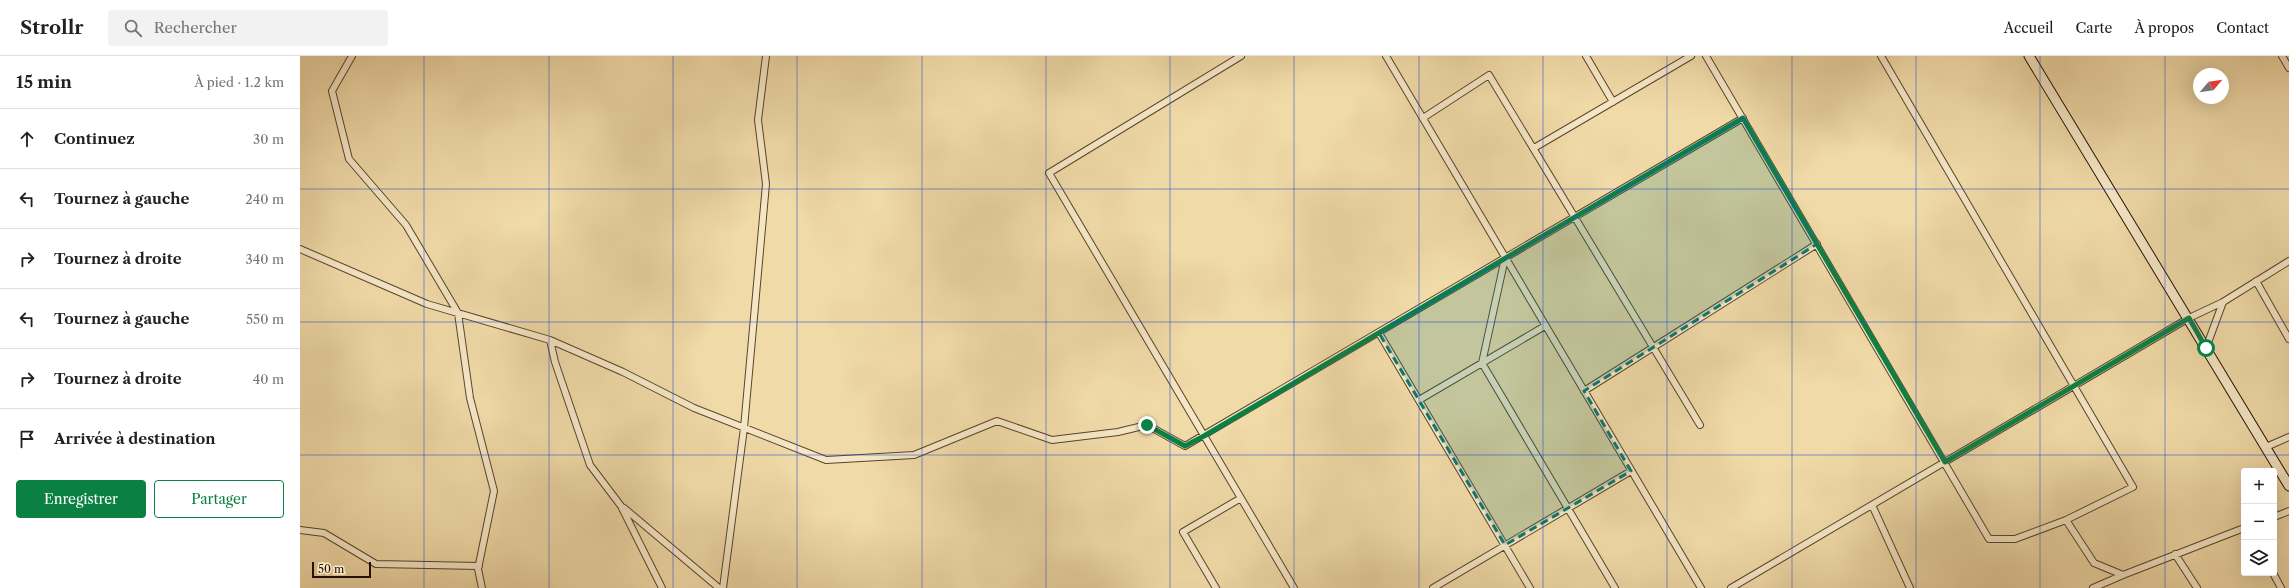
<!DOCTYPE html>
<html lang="fr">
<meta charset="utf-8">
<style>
:root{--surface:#fff;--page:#f2f2f2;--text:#202124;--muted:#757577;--line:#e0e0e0;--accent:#0b8043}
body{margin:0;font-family:"Libre Caslon Text",serif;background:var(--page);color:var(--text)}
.controls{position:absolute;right:12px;bottom:12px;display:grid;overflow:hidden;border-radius:4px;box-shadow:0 4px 16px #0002}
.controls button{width:36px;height:36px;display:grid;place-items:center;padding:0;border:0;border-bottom:1px solid var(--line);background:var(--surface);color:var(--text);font:20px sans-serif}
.compass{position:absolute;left:1893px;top:12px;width:36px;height:36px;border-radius:50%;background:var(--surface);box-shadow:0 4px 16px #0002;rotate:61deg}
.scale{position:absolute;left:12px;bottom:10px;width:59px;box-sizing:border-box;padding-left:4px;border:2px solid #271101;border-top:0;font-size:11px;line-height:14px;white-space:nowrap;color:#271101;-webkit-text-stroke:3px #f5e7c6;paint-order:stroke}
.stop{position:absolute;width:12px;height:12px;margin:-9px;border:3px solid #0b8043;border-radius:50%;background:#fff}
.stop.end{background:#0b8043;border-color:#fff;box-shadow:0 1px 4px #0008}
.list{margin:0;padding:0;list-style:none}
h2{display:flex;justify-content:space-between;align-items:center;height:52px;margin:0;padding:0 16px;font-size:17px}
h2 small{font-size:13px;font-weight:400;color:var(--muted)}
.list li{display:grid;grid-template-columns:26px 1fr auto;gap:12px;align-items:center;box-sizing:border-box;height:60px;padding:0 16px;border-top:1px solid var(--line)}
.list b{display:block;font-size:15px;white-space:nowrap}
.list em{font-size:13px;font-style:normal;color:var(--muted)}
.actions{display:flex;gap:8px;padding:12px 16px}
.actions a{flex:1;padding:9px 0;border:1px solid var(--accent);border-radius:4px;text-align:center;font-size:14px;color:var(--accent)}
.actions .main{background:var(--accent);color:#fff}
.icon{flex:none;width:22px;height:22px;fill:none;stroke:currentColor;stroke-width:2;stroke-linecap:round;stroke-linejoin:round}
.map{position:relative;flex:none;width:1989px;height:532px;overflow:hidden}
header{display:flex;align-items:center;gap:24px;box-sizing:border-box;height:56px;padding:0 20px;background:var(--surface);border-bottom:1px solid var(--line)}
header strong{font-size:19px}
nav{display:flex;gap:22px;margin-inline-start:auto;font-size:14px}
.search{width:280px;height:36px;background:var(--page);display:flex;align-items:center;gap:10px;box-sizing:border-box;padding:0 14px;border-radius:4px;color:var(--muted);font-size:15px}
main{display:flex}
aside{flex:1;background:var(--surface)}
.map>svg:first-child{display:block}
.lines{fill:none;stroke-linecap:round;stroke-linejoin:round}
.street-casing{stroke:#59432b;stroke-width:8}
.secondary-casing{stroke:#271101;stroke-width:11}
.street{stroke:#f5e7c6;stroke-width:6}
.secondary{stroke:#f5e7c6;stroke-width:9}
.route{stroke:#0b8043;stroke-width:5}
.marked{fill:#0f766e;fill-opacity:0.2;stroke:#0f766e;stroke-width:3;stroke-dasharray:8 5;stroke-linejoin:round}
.grid{fill:none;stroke:#1d4ed8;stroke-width:1;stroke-opacity:0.55}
</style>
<header>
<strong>Strollr</strong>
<div class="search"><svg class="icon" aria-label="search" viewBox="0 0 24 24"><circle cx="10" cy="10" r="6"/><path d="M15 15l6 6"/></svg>Rechercher</div>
<nav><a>Accueil</a><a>Carte</a><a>À propos</a><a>Contact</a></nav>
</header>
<main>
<aside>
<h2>15 min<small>À pied · 1.2 km</small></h2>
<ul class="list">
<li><svg class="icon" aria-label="ahead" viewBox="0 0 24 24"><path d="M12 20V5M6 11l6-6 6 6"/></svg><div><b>Continuez</b></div><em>30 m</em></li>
<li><svg class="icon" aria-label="left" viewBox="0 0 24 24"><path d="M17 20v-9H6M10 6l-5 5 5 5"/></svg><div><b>Tournez à gauche</b></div><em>240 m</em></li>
<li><svg class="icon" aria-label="right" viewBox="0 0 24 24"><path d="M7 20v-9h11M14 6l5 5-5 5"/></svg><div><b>Tournez à droite</b></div><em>340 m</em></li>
<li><svg class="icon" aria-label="left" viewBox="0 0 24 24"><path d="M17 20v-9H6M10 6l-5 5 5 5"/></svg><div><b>Tournez à gauche</b></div><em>550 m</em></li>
<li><svg class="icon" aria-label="right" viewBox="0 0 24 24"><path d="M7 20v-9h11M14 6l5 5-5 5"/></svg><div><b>Tournez à droite</b></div><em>40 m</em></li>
<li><svg class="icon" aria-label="arrive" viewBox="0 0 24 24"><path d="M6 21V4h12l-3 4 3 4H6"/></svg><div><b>Arrivée à destination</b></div></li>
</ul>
<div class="actions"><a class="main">Enregistrer</a><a>Partager</a></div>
</aside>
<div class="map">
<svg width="1989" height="532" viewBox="0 0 1989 532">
<rect width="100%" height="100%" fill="#f0daa8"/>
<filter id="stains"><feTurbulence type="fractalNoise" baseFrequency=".005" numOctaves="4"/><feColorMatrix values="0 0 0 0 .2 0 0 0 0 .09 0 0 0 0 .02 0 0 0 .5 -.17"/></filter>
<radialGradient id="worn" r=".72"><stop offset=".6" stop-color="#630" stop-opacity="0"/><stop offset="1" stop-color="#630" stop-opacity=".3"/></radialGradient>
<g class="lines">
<defs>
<path id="street" d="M 52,0 L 32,35 L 49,103 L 106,169 L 158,257 L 170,342 L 194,435 L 178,513 L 182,532
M 941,0 L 749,117 L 994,532
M 1086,0 L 1401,532
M 1286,0 L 1313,46
M 1406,0 L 1689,483 L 1715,483 L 1766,464 L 1794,507 L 1823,519 L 1944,472
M 1581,0 L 1833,431 L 1766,464
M 1982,0 L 1989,12
M 1123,62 L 1189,19 L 1400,369
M 1234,92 L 1391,0
M 0,193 L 127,248 L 250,284 L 323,316 L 394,352 L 526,404 L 614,399 L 697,365 L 752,384 L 818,376 L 847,369 L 885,390 L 1443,62
M 1205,202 L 1182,307 L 1315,532
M 1956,225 L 1989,283
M 1079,277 L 1230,532
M 250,284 L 255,306 L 290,409 L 321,450 L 362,532
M 1906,292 L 1923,246
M 1284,335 L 1517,188
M 1119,344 L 1245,270
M 1966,391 L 1989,381
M 1572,449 L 1610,532
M 324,452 L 419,532
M 1974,461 L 1989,455
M 0,474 L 24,477 L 76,508 L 179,510
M 1875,498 L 1897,532
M 1973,517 L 1981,532
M 423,532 L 444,372 L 466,128 L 458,64 L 466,0
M 916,532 L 883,476 L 941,442
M 1133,532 L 1331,415
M 1431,532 L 1889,262 L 1923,246 L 1989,205
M 1793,532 L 1823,519"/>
<path id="secondary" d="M 1729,0 L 1989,430"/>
</defs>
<!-- street casing -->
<use href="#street" class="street-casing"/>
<!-- secondary casing -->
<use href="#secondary" class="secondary-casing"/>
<!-- street -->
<use href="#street" class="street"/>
<!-- secondary -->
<use href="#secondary" class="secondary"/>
</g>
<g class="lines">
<!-- route -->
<path class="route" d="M 847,369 L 885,390 L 904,380 L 1443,62 L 1645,406 L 1889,262 L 1906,292"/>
</g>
<!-- marked area -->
<path class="marked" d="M 1443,62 L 1517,188 L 1284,335 L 1331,415 L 1205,489 L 1079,277 Z"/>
<!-- grid -->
<path class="grid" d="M 124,0 L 124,532M 249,0 L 249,532M 373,0 L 373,532M 497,0 L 497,532M 622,0 L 622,532M 746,0 L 746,532M 870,0 L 870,532M 994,0 L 994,532M 1119,0 L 1119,532M 1243,0 L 1243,532M 1367,0 L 1367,532M 1492,0 L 1492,532M 1616,0 L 1616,532M 1740,0 L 1740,532M 1865,0 L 1865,532M 0,133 L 1989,133M 0,266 L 1989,266M 0,399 L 1989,399"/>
<rect width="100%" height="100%" filter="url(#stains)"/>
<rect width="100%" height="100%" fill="url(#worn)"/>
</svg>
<div class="controls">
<button>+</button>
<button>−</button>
<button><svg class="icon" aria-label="layers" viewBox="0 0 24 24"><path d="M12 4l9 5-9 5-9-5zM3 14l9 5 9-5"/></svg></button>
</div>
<svg class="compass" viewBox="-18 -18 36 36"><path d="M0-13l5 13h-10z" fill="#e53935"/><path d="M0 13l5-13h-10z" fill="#757577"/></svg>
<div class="scale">50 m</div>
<div class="stop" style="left:1906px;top:292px"></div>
<div class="stop end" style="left:847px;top:369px"></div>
</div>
</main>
